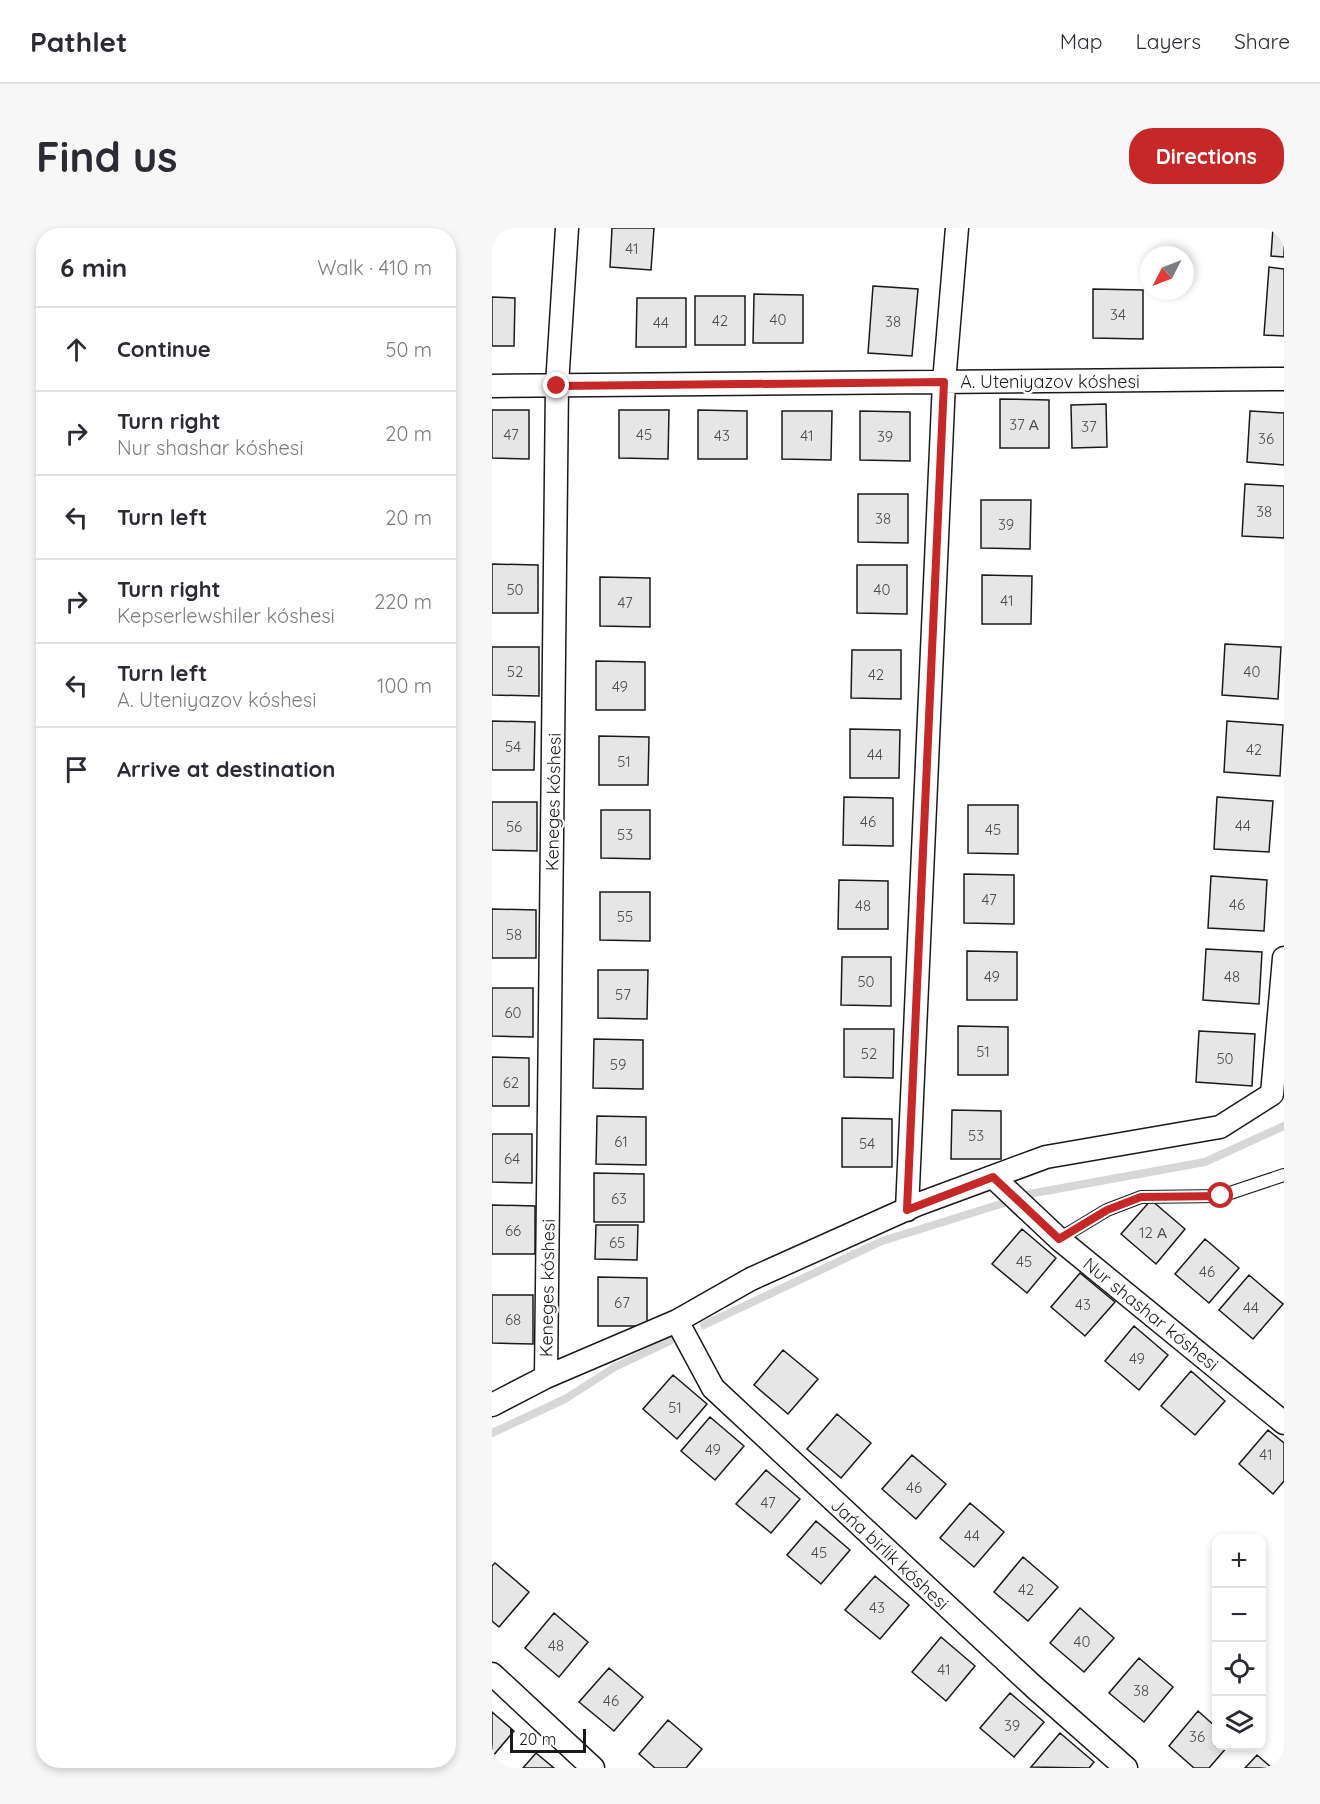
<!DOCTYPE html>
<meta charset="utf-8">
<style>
:root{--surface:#fff;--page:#f7f7f7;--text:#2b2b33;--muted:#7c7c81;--line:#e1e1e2;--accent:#c62828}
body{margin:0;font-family:Quicksand,sans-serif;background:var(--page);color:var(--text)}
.controls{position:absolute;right:18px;bottom:18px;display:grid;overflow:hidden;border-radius:12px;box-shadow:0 3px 9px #0003}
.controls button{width:54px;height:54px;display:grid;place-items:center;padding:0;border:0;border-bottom:2px solid var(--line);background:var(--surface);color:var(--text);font:30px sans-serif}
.compass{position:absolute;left:648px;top:18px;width:54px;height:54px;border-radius:50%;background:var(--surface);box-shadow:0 3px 9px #0003;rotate:228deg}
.scale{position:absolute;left:18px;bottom:15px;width:76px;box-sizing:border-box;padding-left:6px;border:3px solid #1a1a1a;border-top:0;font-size:16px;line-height:21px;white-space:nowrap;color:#1a1a1a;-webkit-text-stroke:4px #fff;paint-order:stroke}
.stop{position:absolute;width:18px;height:18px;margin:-14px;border:4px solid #c62828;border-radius:50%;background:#fff}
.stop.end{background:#c62828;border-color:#fff;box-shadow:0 2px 6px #0008}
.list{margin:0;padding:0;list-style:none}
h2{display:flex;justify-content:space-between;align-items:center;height:78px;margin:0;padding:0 24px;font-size:26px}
h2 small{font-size:20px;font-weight:400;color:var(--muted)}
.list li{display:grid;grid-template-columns:39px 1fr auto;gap:18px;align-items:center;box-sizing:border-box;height:84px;padding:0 24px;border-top:2px solid var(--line)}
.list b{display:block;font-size:22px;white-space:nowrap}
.list p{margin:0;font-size:20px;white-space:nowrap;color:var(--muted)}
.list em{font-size:20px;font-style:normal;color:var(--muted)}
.icon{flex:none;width:33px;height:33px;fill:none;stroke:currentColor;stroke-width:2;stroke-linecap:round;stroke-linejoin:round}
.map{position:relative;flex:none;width:792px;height:1540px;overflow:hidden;border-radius:24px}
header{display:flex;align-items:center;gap:36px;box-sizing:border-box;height:84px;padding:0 30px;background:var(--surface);border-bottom:2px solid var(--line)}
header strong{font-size:28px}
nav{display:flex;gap:33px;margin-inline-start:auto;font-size:21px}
.intro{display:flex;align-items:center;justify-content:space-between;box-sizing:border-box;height:144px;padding:0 36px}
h1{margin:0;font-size:42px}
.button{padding:15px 27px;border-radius:24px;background:var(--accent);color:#fff;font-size:21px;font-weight:700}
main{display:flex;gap:36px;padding:0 36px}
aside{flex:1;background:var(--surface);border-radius:24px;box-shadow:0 3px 9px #0003}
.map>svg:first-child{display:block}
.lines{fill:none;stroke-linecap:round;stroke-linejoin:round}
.stream{stroke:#d7d7d7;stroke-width:8}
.building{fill:#e6e6e6;stroke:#1a1a1a;stroke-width:1.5}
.lane-casing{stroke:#1a1a1a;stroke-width:14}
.street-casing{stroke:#1a1a1a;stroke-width:25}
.lane{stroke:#fff;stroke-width:12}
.street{stroke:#fff;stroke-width:22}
.route{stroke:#c62828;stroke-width:8}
.labels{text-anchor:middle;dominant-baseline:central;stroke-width:4.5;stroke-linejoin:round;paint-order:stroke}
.number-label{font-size:15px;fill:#4d4d4d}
.street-label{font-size:18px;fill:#1a1a1a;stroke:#fff}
</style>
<header>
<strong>Pathlet</strong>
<nav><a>Map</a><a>Layers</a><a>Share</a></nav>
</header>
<div class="intro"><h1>Find us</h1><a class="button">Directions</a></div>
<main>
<aside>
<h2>6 min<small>Walk · 410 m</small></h2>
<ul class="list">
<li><svg class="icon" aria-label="ahead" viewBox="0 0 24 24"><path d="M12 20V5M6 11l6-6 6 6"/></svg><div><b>Continue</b></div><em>50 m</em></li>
<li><svg class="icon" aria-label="right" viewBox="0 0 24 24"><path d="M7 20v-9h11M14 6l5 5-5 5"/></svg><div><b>Turn right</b><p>Nur shashar kóshesi</p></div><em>20 m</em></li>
<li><svg class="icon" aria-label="left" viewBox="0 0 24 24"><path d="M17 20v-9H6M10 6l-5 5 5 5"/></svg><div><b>Turn left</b></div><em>20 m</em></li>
<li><svg class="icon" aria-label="right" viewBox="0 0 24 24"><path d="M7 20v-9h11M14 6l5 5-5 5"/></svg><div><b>Turn right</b><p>Kepserlewshiler kóshesi</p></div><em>220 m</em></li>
<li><svg class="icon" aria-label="left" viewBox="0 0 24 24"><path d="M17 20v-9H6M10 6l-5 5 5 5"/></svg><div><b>Turn left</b><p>A. Uteniyazov kóshesi</p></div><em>100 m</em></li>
<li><svg class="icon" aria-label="arrive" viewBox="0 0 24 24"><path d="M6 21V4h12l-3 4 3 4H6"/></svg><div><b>Arrive at destination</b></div></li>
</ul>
</aside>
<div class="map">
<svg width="792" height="1540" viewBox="0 0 792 1540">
<rect width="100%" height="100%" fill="#fff"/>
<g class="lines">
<!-- stream -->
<path class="stream" d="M 537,966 L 713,934 L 792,898
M 212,1097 L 390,1013 L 512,975
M 0,1205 L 73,1171 L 123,1139 L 178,1113"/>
</g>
<!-- building -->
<path class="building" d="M 120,0 L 162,0 L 159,42 L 118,39 Z
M 781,0 L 792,0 L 792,29 L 779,28 Z
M 777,39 L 792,41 L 792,108 L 772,107 Z
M 381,58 L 426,61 L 420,128 L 376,125 Z
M 601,61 L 651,62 L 651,111 L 601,110 Z
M 262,66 L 311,67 L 311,115 L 261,115 Z
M 203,68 L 253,68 L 253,117 L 203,117 Z
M 0,69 L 23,70 L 22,118 L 0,118 Z
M 145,70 L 194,70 L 194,119 L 144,119 Z
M 508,171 L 557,172 L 557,220 L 508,220 Z
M 614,176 L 615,219 L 580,220 L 579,177 Z
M 0,182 L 37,182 L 37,231 L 0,230 Z
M 127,182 L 177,182 L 176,231 L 127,230 Z
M 206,182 L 255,183 L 255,231 L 206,231 Z
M 290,183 L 340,183 L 339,232 L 290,231 Z
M 368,183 L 418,184 L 418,233 L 368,232 Z
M 758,183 L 792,185 L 792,237 L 755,234 Z
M 753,256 L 792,258 L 792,310 L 750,308 Z
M 366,266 L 416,266 L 416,315 L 366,314 Z
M 489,272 L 539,272 L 538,321 L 489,320 Z
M 0,336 L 46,337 L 46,385 L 0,385 Z
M 365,337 L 415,337 L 415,386 L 365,385 Z
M 490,347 L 540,348 L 539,396 L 490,396 Z
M 108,349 L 158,350 L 158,399 L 108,398 Z
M 733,416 L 789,419 L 786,471 L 730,467 Z
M 0,419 L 47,419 L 47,468 L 0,467 Z
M 360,422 L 409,422 L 409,471 L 359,470 Z
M 104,433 L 153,434 L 153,482 L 104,482 Z
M 0,493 L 43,494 L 42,542 L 0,542 Z
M 735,493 L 791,497 L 788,548 L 732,544 Z
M 358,501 L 408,502 L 407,550 L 358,550 Z
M 107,508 L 157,509 L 156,557 L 107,557 Z
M 352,569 L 401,570 L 401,618 L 351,617 Z
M 725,569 L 781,573 L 777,624 L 722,621 Z
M 0,574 L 45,574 L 45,623 L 0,622 Z
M 476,577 L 526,577 L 526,626 L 476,625 Z
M 109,582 L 158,582 L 158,631 L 109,630 Z
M 472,646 L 522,647 L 522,696 L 472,695 Z
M 719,648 L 775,652 L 772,703 L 716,700 Z
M 347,652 L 396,653 L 396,701 L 346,701 Z
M 108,664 L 158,664 L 158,713 L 108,712 Z
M 0,681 L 44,682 L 44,730 L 0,730 Z
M 714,721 L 770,724 L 767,776 L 711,772 Z
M 475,723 L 525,724 L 525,772 L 475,772 Z
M 350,729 L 399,729 L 399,778 L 349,777 Z
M 106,742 L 156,742 L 155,791 L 106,790 Z
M 0,760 L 41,760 L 41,809 L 0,808 Z
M 466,798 L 516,799 L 516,847 L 466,847 Z
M 352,801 L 402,801 L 401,850 L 352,849 Z
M 707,803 L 763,806 L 760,858 L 704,854 Z
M 102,811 L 151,812 L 151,861 L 101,860 Z
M 0,829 L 37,830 L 37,878 L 0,878 Z
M 460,882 L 509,883 L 509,931 L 459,931 Z
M 105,888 L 154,889 L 154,937 L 104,936 Z
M 350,890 L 400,891 L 400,939 L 350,939 Z
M 0,906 L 40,906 L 40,955 L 0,954 Z
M 102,945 L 152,946 L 152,994 L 102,994 Z
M 659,972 L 693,1001 L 664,1036 L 629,1006 Z
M 0,977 L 43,978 L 43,1026 L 0,1026 Z
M 104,997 L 146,997 L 145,1032 L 103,1031 Z
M 530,1001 L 564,1030 L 535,1065 L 500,1036 Z
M 713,1011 L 747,1040 L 717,1075 L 683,1046 Z
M 588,1045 L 623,1074 L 593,1108 L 559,1079 Z
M 757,1047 L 791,1076 L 761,1111 L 727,1082 Z
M 106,1049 L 155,1050 L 155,1098 L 106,1098 Z
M 0,1067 L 41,1067 L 41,1116 L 0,1115 Z
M 642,1098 L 676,1127 L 647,1162 L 613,1133 Z
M 291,1122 L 326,1151 L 296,1186 L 262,1157 Z
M 699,1143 L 733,1173 L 703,1207 L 669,1178 Z
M 181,1147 L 215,1176 L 185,1211 L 151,1181 Z
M 345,1186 L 379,1215 L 349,1250 L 315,1221 Z
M 218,1189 L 252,1218 L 223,1252 L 189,1223 Z
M 776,1202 L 792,1215 L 792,1253 L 781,1266 L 747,1236 Z
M 420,1227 L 454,1256 L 424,1291 L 390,1261 Z
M 274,1242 L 308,1271 L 279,1305 L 244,1276 Z
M 478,1275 L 512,1304 L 482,1339 L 448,1310 Z
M 324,1293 L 358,1322 L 329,1356 L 295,1327 Z
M 531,1329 L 566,1359 L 536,1393 L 502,1364 Z
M 3,1335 L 37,1364 L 7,1399 L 0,1393 L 0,1338 Z
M 383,1348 L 417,1377 L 388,1411 L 353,1382 Z
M 588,1380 L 622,1410 L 592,1444 L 558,1415 Z
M 62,1385 L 96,1414 L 67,1449 L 33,1420 Z
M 449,1409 L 483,1438 L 454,1473 L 420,1444 Z
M 647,1430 L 681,1459 L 652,1494 L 617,1465 Z
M 117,1440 L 151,1469 L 122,1503 L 87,1474 Z
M 518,1465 L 552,1494 L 522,1529 L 488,1500 Z
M 706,1483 L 724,1499 L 724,1518 L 736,1518 L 717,1540 L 702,1540 L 677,1518 Z
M 0,1484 L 22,1503 L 0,1529 Z
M 176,1492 L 210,1521 L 194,1540 L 163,1540 L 147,1526 Z
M 568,1505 L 602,1534 L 597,1540 L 539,1539 Z
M 44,1525 L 62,1540 L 31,1540 Z
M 765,1527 L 780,1540 L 753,1540 Z"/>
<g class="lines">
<defs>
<path id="lane" d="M 567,1011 L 615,982 L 649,969 L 729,968 L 792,947"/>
<path id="street" d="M 0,158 L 792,151
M 501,949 L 567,1011 L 792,1195
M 415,982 L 452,154 L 465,0
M 185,1093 L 221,1160 L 542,1459 L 634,1540
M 54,1149 L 65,157 L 75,0
M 0,1177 L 54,1149 L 185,1093 L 259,1051 L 424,977 L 554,929 L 728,899 L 780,866 L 792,730
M 0,1446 L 101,1540"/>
</defs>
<!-- lane casing -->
<use href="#lane" class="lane-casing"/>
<!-- street casing -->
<use href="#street" class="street-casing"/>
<!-- lane -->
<use href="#lane" class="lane"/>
<!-- street -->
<use href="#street" class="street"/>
</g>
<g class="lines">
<!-- route -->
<path class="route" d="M 65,158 L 452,154 L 415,982 L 501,949 L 567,1011 L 615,982 L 649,969 L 729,968"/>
</g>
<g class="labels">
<!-- number labels -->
<g class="number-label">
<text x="140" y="20">41</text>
<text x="626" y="86">34</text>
<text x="286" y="91">40</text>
<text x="228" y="92">42</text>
<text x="401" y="93">38</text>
<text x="169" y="94">44</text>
<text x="532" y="196">37 А</text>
<text x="597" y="198">37</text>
<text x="19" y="206">47</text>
<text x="152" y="206">45</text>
<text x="230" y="207">43</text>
<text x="315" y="207">41</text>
<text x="393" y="208">39</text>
<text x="774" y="210">36</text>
<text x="772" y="283">38</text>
<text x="391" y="290">38</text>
<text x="514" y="296">39</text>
<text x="23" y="361">50</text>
<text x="390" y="361">40</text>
<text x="515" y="372">41</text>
<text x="133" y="374">47</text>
<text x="23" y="443">52</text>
<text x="760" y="443">40</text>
<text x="384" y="446">42</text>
<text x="128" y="458">49</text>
<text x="21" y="518">54</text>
<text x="762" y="521">42</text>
<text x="383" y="526">44</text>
<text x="132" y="533">51</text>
<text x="376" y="593">46</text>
<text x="751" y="597">44</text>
<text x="22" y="598">56</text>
<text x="501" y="601">45</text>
<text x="133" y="606">53</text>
<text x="497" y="671">47</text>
<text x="745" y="676">46</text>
<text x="371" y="677">48</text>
<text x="133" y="688">55</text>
<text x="22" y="706">58</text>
<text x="500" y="748">49</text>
<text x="740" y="748">48</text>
<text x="374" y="753">50</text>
<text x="131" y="766">57</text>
<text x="21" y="784">60</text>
<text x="491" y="823">51</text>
<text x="377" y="825">52</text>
<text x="733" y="830">50</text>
<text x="126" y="836">59</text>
<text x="19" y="854">62</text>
<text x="484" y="907">53</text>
<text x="129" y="913">61</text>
<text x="375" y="915">54</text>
<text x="20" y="930">64</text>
<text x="127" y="970">63</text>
<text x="21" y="1002">66</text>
<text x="661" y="1004">12 А</text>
<text x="125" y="1014">65</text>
<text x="532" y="1033">45</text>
<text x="715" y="1043">46</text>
<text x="130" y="1074">67</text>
<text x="591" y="1076">43</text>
<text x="759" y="1079">44</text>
<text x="21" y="1091">68</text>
<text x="645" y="1130">49</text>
<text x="183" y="1179">51</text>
<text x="221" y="1221">49</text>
<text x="774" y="1226">41</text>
<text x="422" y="1259">46</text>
<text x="276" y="1274">47</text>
<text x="480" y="1307">44</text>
<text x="327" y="1324">45</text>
<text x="534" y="1361">42</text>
<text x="385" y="1379">43</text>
<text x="590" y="1413">40</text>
<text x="64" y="1417">48</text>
<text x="452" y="1441">41</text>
<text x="649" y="1462">38</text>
<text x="119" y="1472">46</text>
<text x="520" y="1497">39</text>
<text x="705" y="1508">36</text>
</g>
<!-- street labels -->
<g class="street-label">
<text x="558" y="153">A. Uteniyazov kóshesi</text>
<text transform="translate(61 574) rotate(-89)">Keneges kóshesi</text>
<text transform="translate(55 1060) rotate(-89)">Keneges kóshesi</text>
<text transform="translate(659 1086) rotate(39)">Nur shashar kóshesi</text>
<text transform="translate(398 1326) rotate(43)">Jańa birlik kóshesi</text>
</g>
</g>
</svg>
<div class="controls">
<button>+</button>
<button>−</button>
<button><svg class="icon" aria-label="locate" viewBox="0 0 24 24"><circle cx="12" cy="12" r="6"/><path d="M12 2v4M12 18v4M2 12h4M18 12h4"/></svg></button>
<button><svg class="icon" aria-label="layers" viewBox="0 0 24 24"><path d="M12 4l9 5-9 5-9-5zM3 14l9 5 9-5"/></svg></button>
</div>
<svg class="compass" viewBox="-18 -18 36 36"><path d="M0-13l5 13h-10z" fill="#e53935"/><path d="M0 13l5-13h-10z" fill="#7c7c81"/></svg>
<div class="scale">20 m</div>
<div class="stop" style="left:729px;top:968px"></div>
<div class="stop end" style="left:65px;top:158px"></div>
</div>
</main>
